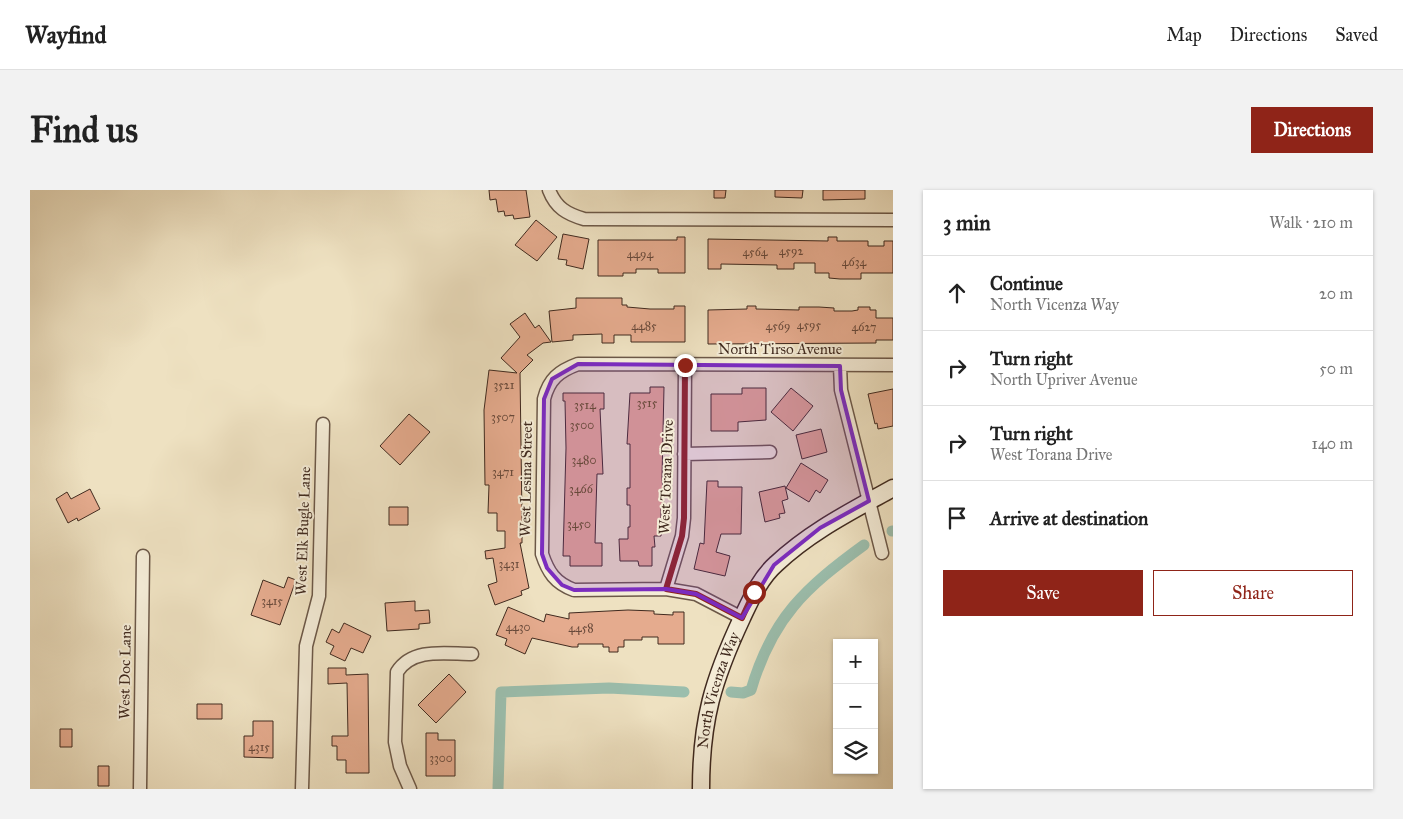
<!DOCTYPE html>
<meta charset="utf-8">
<style>
:root{--surface:#fff;--page:#f2f2f2;--text:#222;--muted:#767676;--line:#e0e0e0;--accent:#8f2418}
body{margin:0;font-family:"IM FELL Great Primer",serif;background:var(--page);color:var(--text)}
.controls{position:absolute;right:15px;bottom:15px;display:grid;overflow:hidden;border-radius:0px;box-shadow:0 1px 4px #0004}
.controls button{width:45px;height:45px;display:grid;place-items:center;padding:0;border:0;border-bottom:1px solid var(--line);background:var(--surface);color:var(--text);font:25px sans-serif}
.stop{position:absolute;width:15px;height:15px;margin:-11px;border:4px solid #8f2418;border-radius:50%;background:#fff}
.stop.end{background:#8f2418;border-color:#fff;box-shadow:0 1px 5px #0008}
.list{margin:0;padding:0;list-style:none}
h2{display:flex;justify-content:space-between;align-items:center;height:65px;margin:0;padding:0 20px;font-size:21px}
h2 small{font-size:16px;font-weight:400;color:var(--muted)}
.list li{display:grid;grid-template-columns:32px 1fr auto;gap:15px;align-items:center;box-sizing:border-box;height:75px;padding:0 20px;border-top:1px solid var(--line)}
.list b{display:block;font-size:19px;white-space:nowrap}
.list p{margin:0;font-size:16px;white-space:nowrap;color:var(--muted)}
.list em{font-size:16px;font-style:normal;color:var(--muted)}
.actions{display:flex;gap:10px;padding:15px 20px}
.actions a{flex:1;padding:11px 0;border:1px solid var(--accent);border-radius:0px;text-align:center;font-size:18px;color:var(--accent)}
.actions .main{background:var(--accent);color:#fff}
.icon{flex:none;width:28px;height:28px;fill:none;stroke:currentColor;stroke-width:2;stroke-linecap:round;stroke-linejoin:round}
.map{position:relative;flex:none;width:863px;height:599px;overflow:hidden;border-radius:0px}
header{display:flex;align-items:center;gap:30px;box-sizing:border-box;height:70px;padding:0 25px;background:var(--surface);border-bottom:1px solid var(--line)}
header strong{font-size:24px}
nav{display:flex;gap:28px;margin-inline-start:auto;font-size:18px}
.intro{display:flex;align-items:center;justify-content:space-between;box-sizing:border-box;height:120px;padding:0 30px}
h1{margin:0;font-size:35px}
.button{padding:12px 22px;border-radius:0px;background:var(--accent);color:#fff;font-size:18px;font-weight:700}
main{display:flex;gap:30px;padding:0 30px}
aside{flex:1;background:var(--surface);border-radius:0px;box-shadow:0 1px 4px #0004}
.map>svg:first-child{display:block}
.lines{fill:none;stroke-linecap:round;stroke-linejoin:round}
.canal{stroke:#9bbead;stroke-width:11}
.building{fill:#e5ab8e;stroke:#402a1f}
.street-casing{stroke:#6c5848;stroke-width:15}
.secondary-casing{stroke:#402a1f;stroke-width:19}
.street{stroke:#f4ecd7;stroke-width:12}
.secondary{stroke:#f4ecd7;stroke-width:16}
.route{stroke:#8f2418;stroke-width:6}
.marked{fill:#7b2cbf;fill-opacity:0.2;stroke:#7b2cbf;stroke-width:4;stroke-linejoin:round}
.labels{text-anchor:middle;dominant-baseline:central;stroke-width:4;stroke-linejoin:round;paint-order:stroke}
.number-label{font-size:12px;fill:#694a3b}
.street-label{font-size:15px;fill:#402a1f;stroke:#f4ecd7}
</style>
<header>
<strong>Wayfind</strong>
<nav><a>Map</a><a>Directions</a><a>Saved</a></nav>
</header>
<div class="intro"><h1>Find us</h1><a class="button">Directions</a></div>
<main>
<div class="map">
<svg width="863" height="599" viewBox="0 0 863 599">
<rect width="100%" height="100%" fill="#eee1c1"/>
<filter id="stains"><feTurbulence type="fractalNoise" baseFrequency=".004" numOctaves="4"/><feColorMatrix values="0 0 0 0 .2 0 0 0 0 .09 0 0 0 0 .02 0 0 0 .5 -.17"/></filter>
<radialGradient id="worn" r=".72"><stop offset=".6" stop-color="#630" stop-opacity="0"/><stop offset="1" stop-color="#630" stop-opacity=".3"/></radialGradient>
<g class="lines">
<!-- canal -->
<path class="canal" d="M 862,341 L 863,341
M 701,502 L 713,503 L 721,500 C 742,428 775,398 834,355
M 468,599 L 471,502 L 579,498 L 654,502"/>
</g>
<!-- building -->
<path class="building" d="M 459,0 L 496,0 L 500,27 L 484,29 L 483,25 L 475,26 L 474,21 L 468,22 L 466,9 L 460,10 Z
M 684,0 L 696,0 L 695,8 L 684,8 Z
M 745,0 L 773,0 L 772,8 L 745,7 Z
M 793,0 L 835,0 L 835,9 L 793,10 Z
M 506,30 L 527,47 L 507,71 L 485,55 Z
M 533,44 L 559,49 L 553,79 L 536,75 L 537,70 L 528,69 Z
M 647,47 L 655,47 L 655,83 L 628,83 L 628,79 L 606,79 L 606,83 L 593,83 L 593,86 L 568,86 L 568,50 L 647,50 Z
M 798,47 L 807,47 L 807,51 L 838,51 L 838,56 L 854,56 L 854,51 L 863,51 L 863,83 L 831,83 L 831,89 L 810,89 L 799,88 L 799,83 L 785,83 L 785,73 L 764,73 L 764,79 L 747,79 L 747,75 L 691,74 L 691,79 L 678,79 L 678,49 L 798,51 Z
M 546,108 L 592,108 L 592,115 L 597,115 L 597,117 L 620,119 L 644,119 L 644,116 L 655,116 L 655,152 L 601,152 L 601,145 L 584,145 L 584,153 L 572,153 L 572,144 L 543,145 L 543,150 L 522,152 L 519,121 L 546,118 Z
M 717,116 L 726,116 L 726,119 L 769,120 L 769,117 L 789,117 L 804,118 L 804,121 L 822,121 L 828,120 L 828,117 L 840,117 L 840,120 L 846,120 L 846,128 L 863,128 L 863,150 L 846,150 L 846,153 L 678,154 L 678,120 L 717,119 Z
M 495,123 L 505,138 L 509,135 L 521,152 L 513,153 L 497,165 L 503,170 L 490,183 L 492,327 L 492,353 L 490,353 L 499,398 L 491,401 L 492,405 L 465,415 L 458,395 L 467,392 L 463,368 L 456,369 L 455,361 L 475,358 L 475,341 L 467,341 L 467,323 L 458,323 L 459,295 L 455,295 L 454,220 L 459,180 L 487,183 L 471,168 L 490,147 L 480,134 Z
M 620,197 L 634,197 L 632,288 L 634,316 L 631,316 L 631,346 L 624,346 L 625,357 L 622,357 L 622,376 L 609,376 L 608,371 L 590,371 L 589,349 L 598,349 L 598,337 L 600,337 L 600,315 L 597,315 L 597,298 L 600,298 L 600,254 L 597,254 L 600,203 L 620,203 Z
M 712,198 L 736,198 L 736,230 L 708,232 L 708,241 L 681,241 L 681,204 L 712,204 Z
M 761,198 L 783,216 L 763,241 L 741,222 Z
M 863,199 L 863,236 L 848,239 L 847,233 L 845,234 L 838,204 Z
M 533,203 L 574,203 L 574,219 L 570,219 L 573,284 L 567,284 L 565,353 L 572,353 L 572,376 L 540,376 L 540,366 L 533,366 L 536,258 L 535,211 L 533,211 Z
M 379,224 L 400,242 L 370,275 L 350,256 Z
M 791,239 L 797,262 L 772,269 L 766,245 Z
M 771,273 L 798,290 L 790,303 L 786,300 L 779,312 L 756,298 Z
M 677,291 L 688,291 L 688,297 L 712,297 L 711,344 L 691,344 L 686,362 L 700,366 L 695,386 L 664,379 L 670,353 L 674,354 Z
M 755,296 L 758,309 L 752,311 L 755,323 L 749,324 L 750,328 L 735,332 L 729,302 Z
M 60,299 L 70,319 L 48,331 L 47,328 L 38,333 L 26,309 L 37,302 L 41,309 Z
M 359,317 L 378,317 L 378,335 L 359,335 Z
M 258,387 L 266,390 L 250,435 L 221,425 L 233,390 L 254,398 Z
M 385,411 L 385,421 L 399,420 L 400,433 L 389,434 L 389,439 L 357,441 L 355,413 Z
M 478,417 L 514,432 L 516,424 L 539,429 L 539,423 L 598,420 L 624,421 L 624,424 L 643,425 L 643,422 L 654,422 L 654,454 L 628,454 L 628,447 L 612,447 L 612,450 L 594,450 L 594,457 L 588,457 L 588,462 L 579,462 L 579,457 L 573,457 L 573,454 L 548,454 L 548,457 L 542,457 L 502,448 L 495,464 L 475,455 L 477,449 L 466,445 Z
M 314,433 L 341,446 L 333,463 L 321,458 L 315,471 L 300,464 L 304,456 L 296,452 L 302,439 L 309,443 Z
M 298,478 L 316,478 L 316,485 L 338,484 L 339,583 L 316,583 L 316,570 L 307,570 L 307,556 L 302,556 L 302,546 L 318,546 L 317,493 L 298,494 Z
M 419,484 L 436,502 L 406,533 L 388,515 Z
M 167,514 L 192,514 L 192,529 L 167,529 Z
M 223,531 L 243,531 L 243,568 L 214,567 L 214,546 L 223,546 Z
M 30,539 L 42,539 L 42,557 L 30,557 Z
M 396,543 L 408,543 L 408,550 L 425,550 L 425,586 L 396,586 Z
M 68,576 L 79,576 L 79,596 L 68,596 Z"/>
<g class="lines">
<defs>
<path id="street" d="M 519,0 C 526,18 537,24 554,29 L 863,30
M 810,176 L 811,200 L 852,363
M 654,264 L 740,262
M 636,399 L 652,346 L 654,328 L 655,175
M 712,428 L 666,404 L 636,399 L 544,400 C 525,393 518,382 512,364 L 514,209 C 519,189 529,181 548,174 L 863,175
M 110,599 L 113,366
M 272,599 L 276,456 L 289,406 L 293,234
M 380,599 L 370,576 L 365,552 L 367,482 C 383,457 416,464 442,464"/>
<g id="secondary">
<path id="s1" d="M 671,599 C 671,530 683,490 712,428 C 721,409 730,388 746,374 C 781,341 822,321 863,298"/>
</g>
</defs>
<!-- street casing -->
<use href="#street" class="street-casing"/>
<!-- secondary casing -->
<use href="#secondary" class="secondary-casing"/>
<!-- street -->
<use href="#street" class="street"/>
<!-- secondary -->
<use href="#secondary" class="secondary"/>
</g>
<g class="lines">
<!-- route -->
<path class="route" d="M 655,175 L 654,328 L 652,346 L 636,399 L 666,404 L 712,428 L 724,402"/>
</g>
<!-- marked area -->
<path class="marked" d="M 548,174 L 810,176 L 811,200 L 839,311 L 790,338 L 744,375 L 712,428 L 666,404 L 636,399 L 544,400 L 532,395 L 517,378 L 512,364 L 514,209 L 522,189 Z"/>
<g class="labels">
<!-- number labels -->
<g class="number-label">
<text x="761" y="61">4592</text>
<text x="725" y="62">4564</text>
<text x="610" y="64">4494</text>
<text x="824" y="72">4634</text>
<text x="779" y="135">4595</text>
<text x="614" y="136">4485</text>
<text x="748" y="136">4569</text>
<text x="834" y="137">4627</text>
<text x="474" y="195">3521</text>
<text x="617" y="213">3515</text>
<text x="555" y="215">3514</text>
<text x="473" y="227">3507</text>
<text x="552" y="235">3500</text>
<text x="554" y="270">3480</text>
<text x="473" y="282">3471</text>
<text x="551" y="299">3466</text>
<text x="549" y="334">3450</text>
<text x="479" y="374">3431</text>
<text x="242" y="411">3415</text>
<text x="488" y="437">4430</text>
<text x="551" y="438">4458</text>
<text x="229" y="557">4315</text>
<text x="411" y="568">3300</text>
</g>
<!-- street labels -->
<g class="street-label">
<text x="750" y="159">North Tirso Avenue</text>
<text transform="translate(636 287) rotate(-88)">West Torana Drive</text>
<text transform="translate(496 289) rotate(-89)">West Lesina Street</text>
<text transform="translate(273 341) rotate(-88)">West Elk Bugle Lane</text>
<text transform="translate(95 482) rotate(-89)">West Doc Lane</text>
<text stroke="none"><textPath href="#s1" startOffset="101">North Vicenza Way</textPath></text>
</g>
</g>
<rect width="100%" height="100%" filter="url(#stains)"/>
<rect width="100%" height="100%" fill="url(#worn)"/>
</svg>
<div class="controls">
<button>+</button>
<button>−</button>
<button><svg class="icon" aria-label="layers" viewBox="0 0 24 24"><path d="M12 4l9 5-9 5-9-5zM3 14l9 5 9-5"/></svg></button>
</div>
<div class="stop" style="left:724px;top:402px"></div>
<div class="stop end" style="left:655px;top:175px"></div>
</div>
<aside>
<h2>3 min<small>Walk · 210 m</small></h2>
<ul class="list">
<li><svg class="icon" aria-label="ahead" viewBox="0 0 24 24"><path d="M12 20V5M6 11l6-6 6 6"/></svg><div><b>Continue</b><p>North Vicenza Way</p></div><em>20 m</em></li>
<li><svg class="icon" aria-label="right" viewBox="0 0 24 24"><path d="M7 20v-9h11M14 6l5 5-5 5"/></svg><div><b>Turn right</b><p>North Upriver Avenue</p></div><em>50 m</em></li>
<li><svg class="icon" aria-label="right" viewBox="0 0 24 24"><path d="M7 20v-9h11M14 6l5 5-5 5"/></svg><div><b>Turn right</b><p>West Torana Drive</p></div><em>140 m</em></li>
<li><svg class="icon" aria-label="arrive" viewBox="0 0 24 24"><path d="M6 21V4h12l-3 4 3 4H6"/></svg><div><b>Arrive at destination</b></div></li>
</ul>
<div class="actions"><a class="main">Save</a><a>Share</a></div>
</aside>
</main>
